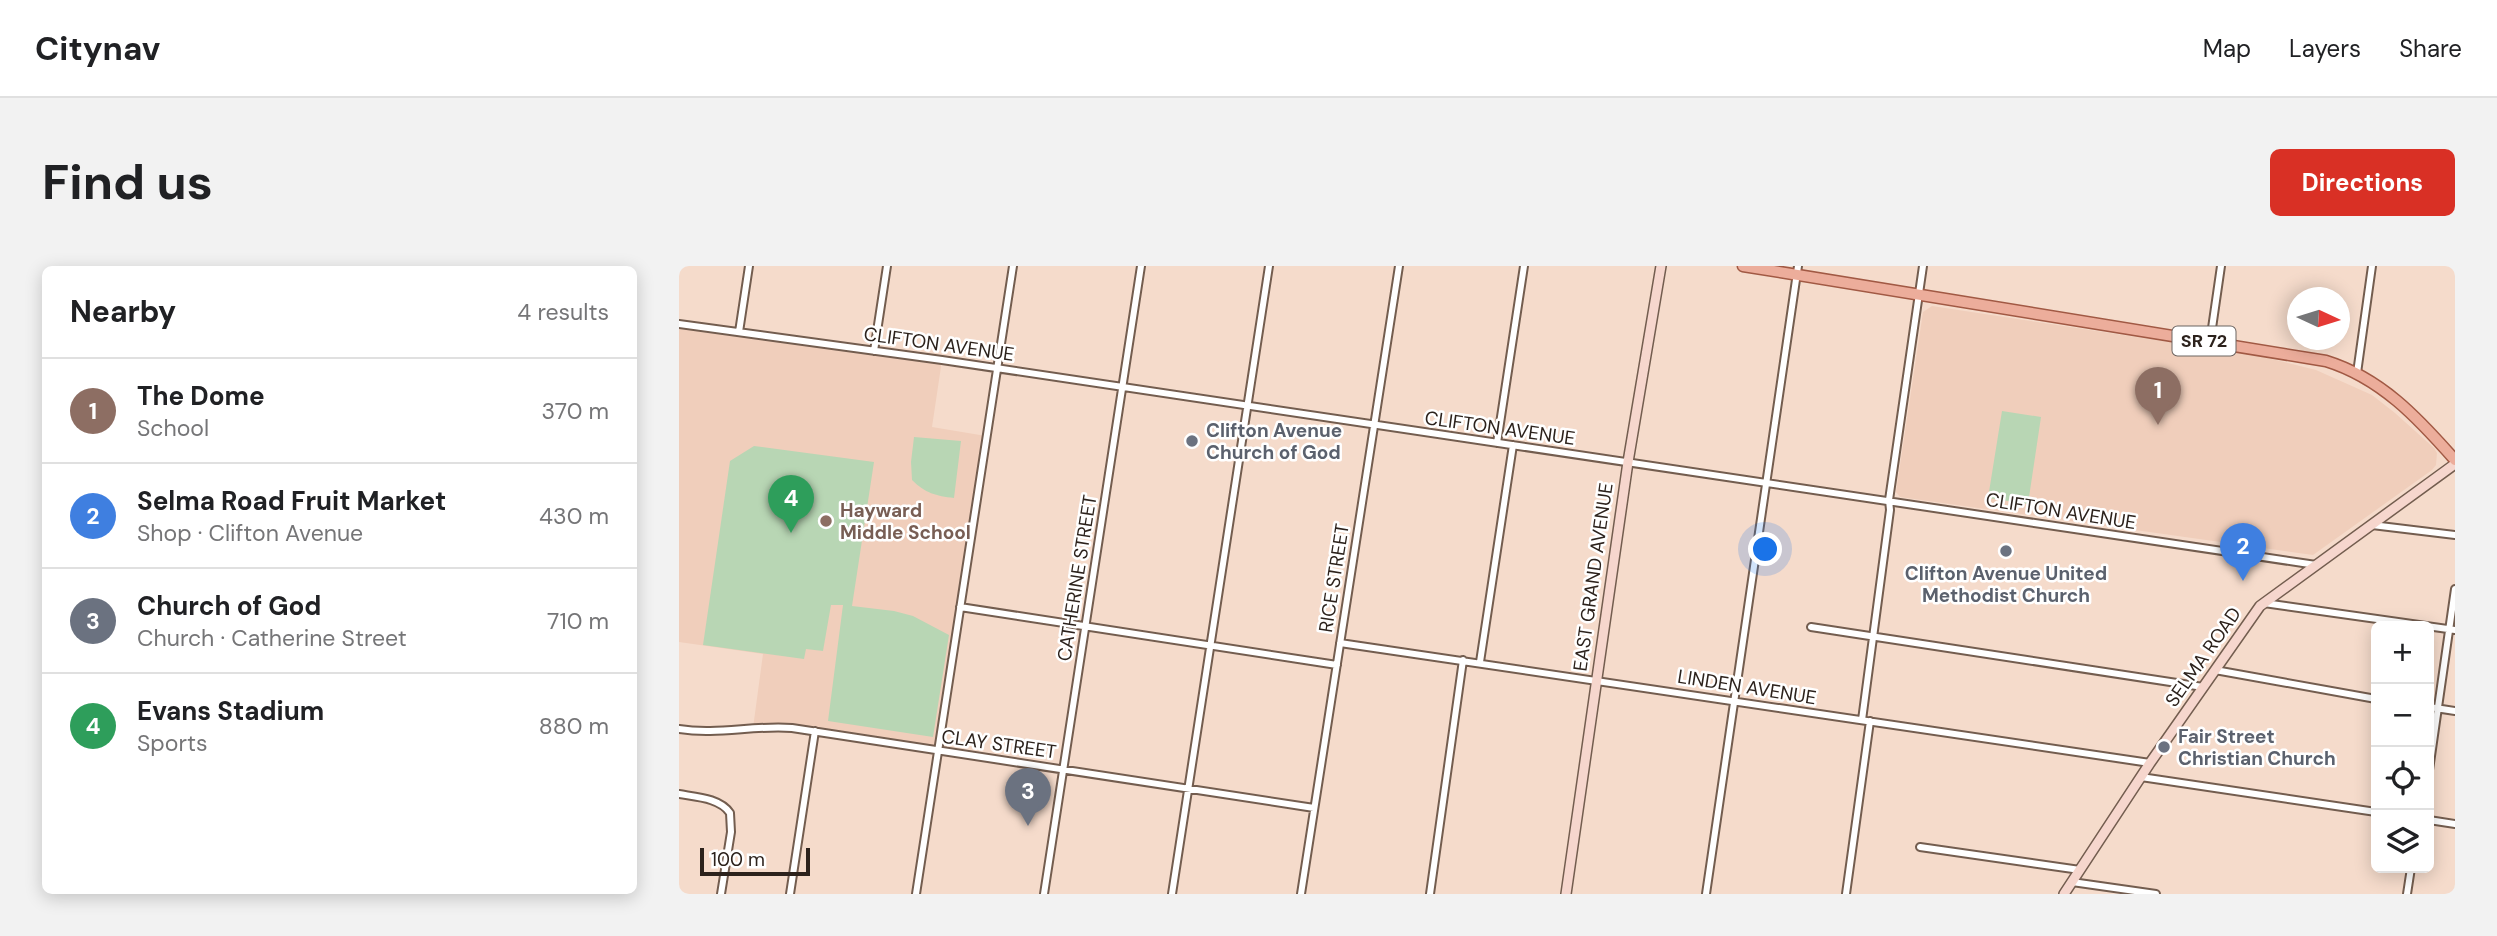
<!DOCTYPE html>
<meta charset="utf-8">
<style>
:root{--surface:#fff;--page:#f2f2f2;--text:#202124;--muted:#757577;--line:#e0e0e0;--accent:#d93025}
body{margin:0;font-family:"DM Sans",sans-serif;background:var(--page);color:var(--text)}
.controls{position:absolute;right:21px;bottom:21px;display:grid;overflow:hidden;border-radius:10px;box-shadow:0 4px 18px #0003}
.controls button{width:63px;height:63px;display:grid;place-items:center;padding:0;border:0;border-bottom:2px solid var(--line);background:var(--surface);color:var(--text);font:35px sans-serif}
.compass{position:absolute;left:1608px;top:21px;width:63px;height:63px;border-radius:50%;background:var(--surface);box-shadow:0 4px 18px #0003;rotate:94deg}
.scale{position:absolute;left:21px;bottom:18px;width:110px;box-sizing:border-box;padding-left:7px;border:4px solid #2c221c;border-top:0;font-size:19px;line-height:24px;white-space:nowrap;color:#2c221c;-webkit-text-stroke:5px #fff;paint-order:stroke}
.you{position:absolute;left:1087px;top:284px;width:24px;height:24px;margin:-18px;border:5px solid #fff;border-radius:50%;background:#1a73e8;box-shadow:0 0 0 10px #1a73e833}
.badge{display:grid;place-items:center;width:46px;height:46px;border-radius:50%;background:var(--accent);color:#fff;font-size:23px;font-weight:700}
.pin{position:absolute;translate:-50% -58px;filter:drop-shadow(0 2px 4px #0008)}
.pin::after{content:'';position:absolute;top:37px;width:24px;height:21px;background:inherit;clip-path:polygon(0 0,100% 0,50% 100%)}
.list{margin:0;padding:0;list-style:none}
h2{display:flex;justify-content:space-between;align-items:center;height:91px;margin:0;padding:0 28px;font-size:30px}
h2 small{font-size:23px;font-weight:400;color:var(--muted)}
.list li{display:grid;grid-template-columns:46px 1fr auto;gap:21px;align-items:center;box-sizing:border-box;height:105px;padding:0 28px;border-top:2px solid var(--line)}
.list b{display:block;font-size:26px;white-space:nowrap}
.list p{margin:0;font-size:23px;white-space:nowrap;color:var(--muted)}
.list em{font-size:23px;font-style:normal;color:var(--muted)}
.icon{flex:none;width:38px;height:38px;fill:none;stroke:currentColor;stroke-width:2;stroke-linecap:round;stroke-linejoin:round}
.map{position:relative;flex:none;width:1776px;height:628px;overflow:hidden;border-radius:10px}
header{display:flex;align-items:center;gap:42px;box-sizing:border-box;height:98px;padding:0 35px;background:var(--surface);border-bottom:2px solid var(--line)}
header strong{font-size:33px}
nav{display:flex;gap:38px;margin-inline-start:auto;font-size:24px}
.intro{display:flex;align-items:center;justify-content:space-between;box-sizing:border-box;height:168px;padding:0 42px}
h1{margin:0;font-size:49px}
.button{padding:18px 32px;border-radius:10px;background:var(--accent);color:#fff;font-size:24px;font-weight:700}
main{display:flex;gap:42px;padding:0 42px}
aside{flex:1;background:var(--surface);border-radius:10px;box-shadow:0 4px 18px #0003}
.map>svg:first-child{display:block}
.built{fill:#f0cebb}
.green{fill:#b8d6b4}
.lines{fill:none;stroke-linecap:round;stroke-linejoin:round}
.street-casing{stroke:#735d4f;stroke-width:10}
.secondary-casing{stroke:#735d4f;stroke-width:12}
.primary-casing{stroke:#a15944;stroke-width:13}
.street{stroke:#fff;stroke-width:6}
.secondary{stroke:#f6d6cd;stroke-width:9}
.primary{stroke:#ecad9b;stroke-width:10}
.worship-dot{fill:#6b7280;stroke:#fff;stroke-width:2.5}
.education-dot{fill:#8d6e63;stroke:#fff;stroke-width:2.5}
.labels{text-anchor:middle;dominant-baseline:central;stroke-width:5;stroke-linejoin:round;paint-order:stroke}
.shield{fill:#fff;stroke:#6b6460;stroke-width:2}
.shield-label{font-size:18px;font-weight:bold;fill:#2c221c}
.street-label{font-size:19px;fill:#2c221c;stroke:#fff}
.worship-label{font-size:19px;font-weight:bold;fill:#5b616d;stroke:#fff;text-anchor:start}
.education-label{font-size:19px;font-weight:bold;fill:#785e54;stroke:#fff;text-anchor:start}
</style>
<header>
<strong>Citynav</strong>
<nav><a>Map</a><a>Layers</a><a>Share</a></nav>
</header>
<div class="intro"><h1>Find us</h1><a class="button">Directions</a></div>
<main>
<aside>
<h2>Nearby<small>4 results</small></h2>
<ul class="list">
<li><span class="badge" style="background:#8d6e63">1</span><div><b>The Dome</b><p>School</p></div><em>370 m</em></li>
<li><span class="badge" style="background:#3f7fe0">2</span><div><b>Selma Road Fruit Market</b><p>Shop · Clifton Avenue</p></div><em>430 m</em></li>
<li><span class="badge" style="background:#6b7280">3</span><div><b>Church of God</b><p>Church · Catherine Street</p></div><em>710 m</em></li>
<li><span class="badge" style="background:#2e9e5b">4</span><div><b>Evans Stadium</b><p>Sports</p></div><em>880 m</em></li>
</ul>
</aside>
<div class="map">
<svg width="1776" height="628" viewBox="0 0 1776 628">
<rect width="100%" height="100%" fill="#f5dbcb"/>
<!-- built -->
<path class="built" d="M 1253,40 L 1576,89 L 1637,104 L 1693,129 L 1716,147 L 1755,182 L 1758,187 L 1757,199 L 1753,204 L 1634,289 L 1221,231 L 1217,226 L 1244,46 Z
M 0,58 L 263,94 L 253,161 L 307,170 L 259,485 L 113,462 L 74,462 L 84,388 L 0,376 Z"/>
<!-- green -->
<path class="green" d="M 1323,145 L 1362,151 L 1349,238 L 1309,232 Z
M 235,171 L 282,175 L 275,232 C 257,230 246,227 233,214 L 232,196 Z
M 75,180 L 195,196 L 173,340 L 215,345 L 234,350 L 270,369 L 254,471 L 149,455 L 164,339 L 152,339 L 144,385 L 127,383 L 125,393 L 24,379 L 51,195 Z"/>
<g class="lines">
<defs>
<path id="street" d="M 0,58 L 263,94 L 1637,299
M 60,66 L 70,0
M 1531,76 L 1542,0
M 195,85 L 208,0
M 1678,107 L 1693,0
M 818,177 L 845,0
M 1693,259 L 1776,269
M 1585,337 L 1776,364
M 281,341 L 658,399
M 1132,361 L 1524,421
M 661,377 L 1471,497
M 801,396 L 834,179
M 1536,404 L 1697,433
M 1750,441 L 1776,445
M 1183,454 L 1211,244 L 1210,234 L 1244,0
M 0,463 C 38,469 75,459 113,462 L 635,542
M 1750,504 L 1776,323
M 1462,511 L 1697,546
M 0,528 C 17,531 41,532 51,547 L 52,566 L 42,628
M 1750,554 L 1776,558
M 1241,581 L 1401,604
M 1393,616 L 1477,628
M 111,628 L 136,465
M 237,628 L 334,0
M 365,628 L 462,0
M 493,628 L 590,0
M 622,628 L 720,0
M 751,628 L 784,394
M 1027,628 L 1119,0
M 1167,628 L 1191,455
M 1728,628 L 1732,602"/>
<path id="secondary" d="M 887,628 L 949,196 L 982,0
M 1385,628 L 1471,497 L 1581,340 L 1776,198"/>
<path id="primary" d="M 1064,0 L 1647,95 C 1702,112 1739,152 1776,194"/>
</defs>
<!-- street casing -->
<use href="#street" class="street-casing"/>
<!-- secondary casing -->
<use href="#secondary" class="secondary-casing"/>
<!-- primary casing -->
<use href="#primary" class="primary-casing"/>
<!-- street -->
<use href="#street" class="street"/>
<!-- secondary -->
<use href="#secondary" class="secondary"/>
<!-- primary -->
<use href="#primary" class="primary"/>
</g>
<!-- markers -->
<g class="worship-dot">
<circle cx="513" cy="175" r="7"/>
<circle cx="1327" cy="285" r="7"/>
<circle cx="1485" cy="481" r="7"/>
</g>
<circle class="education-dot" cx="147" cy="255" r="7"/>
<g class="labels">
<!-- shield labels -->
<rect class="shield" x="1493.5" y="60.5" width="63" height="29" rx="5"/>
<g class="shield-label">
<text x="1525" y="75">SR 72</text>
</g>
<!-- street labels -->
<g class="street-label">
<text transform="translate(260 78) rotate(8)">CLIFTON AVENUE</text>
<text transform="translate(821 162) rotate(8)">CLIFTON AVENUE</text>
<text transform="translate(1382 245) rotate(9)">CLIFTON AVENUE</text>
<text transform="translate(914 311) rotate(-82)">EAST GRAND AVENUE</text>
<text transform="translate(398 312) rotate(-81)">CATHERINE STREET</text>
<text transform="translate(655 312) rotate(-81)">RICE STREET</text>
<text transform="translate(1524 391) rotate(-55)">SELMA ROAD</text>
<text transform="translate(1068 421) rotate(9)">LINDEN AVENUE</text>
<text transform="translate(320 478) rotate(8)">CLAY STREET</text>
</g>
<!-- worship labels -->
<g class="worship-label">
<text x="527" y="164">Clifton Avenue<tspan x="527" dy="22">Church of God</tspan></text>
<text x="1327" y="307" text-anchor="middle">Clifton Avenue United<tspan x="1327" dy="22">Methodist Church</tspan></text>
<text x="1499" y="470">Fair Street<tspan x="1499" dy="22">Christian Church</tspan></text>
</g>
<!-- education labels -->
<g class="education-label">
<text x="161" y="244">Hayward<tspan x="161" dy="22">Middle School</tspan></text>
</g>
</g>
</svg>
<div class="controls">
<button>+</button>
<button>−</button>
<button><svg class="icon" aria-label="locate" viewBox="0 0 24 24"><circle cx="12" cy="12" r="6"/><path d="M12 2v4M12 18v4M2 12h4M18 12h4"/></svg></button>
<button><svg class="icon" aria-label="layers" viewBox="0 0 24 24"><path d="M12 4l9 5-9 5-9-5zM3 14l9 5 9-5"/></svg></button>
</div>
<svg class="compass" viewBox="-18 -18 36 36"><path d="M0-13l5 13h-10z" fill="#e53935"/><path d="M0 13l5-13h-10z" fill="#757577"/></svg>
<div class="scale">100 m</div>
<div class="you"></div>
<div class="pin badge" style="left:1479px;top:159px;background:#8d6e63">1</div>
<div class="pin badge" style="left:1564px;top:315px;background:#3f7fe0">2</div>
<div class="pin badge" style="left:349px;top:560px;background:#6b7280">3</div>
<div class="pin badge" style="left:112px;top:267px;background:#2e9e5b">4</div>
</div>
</main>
